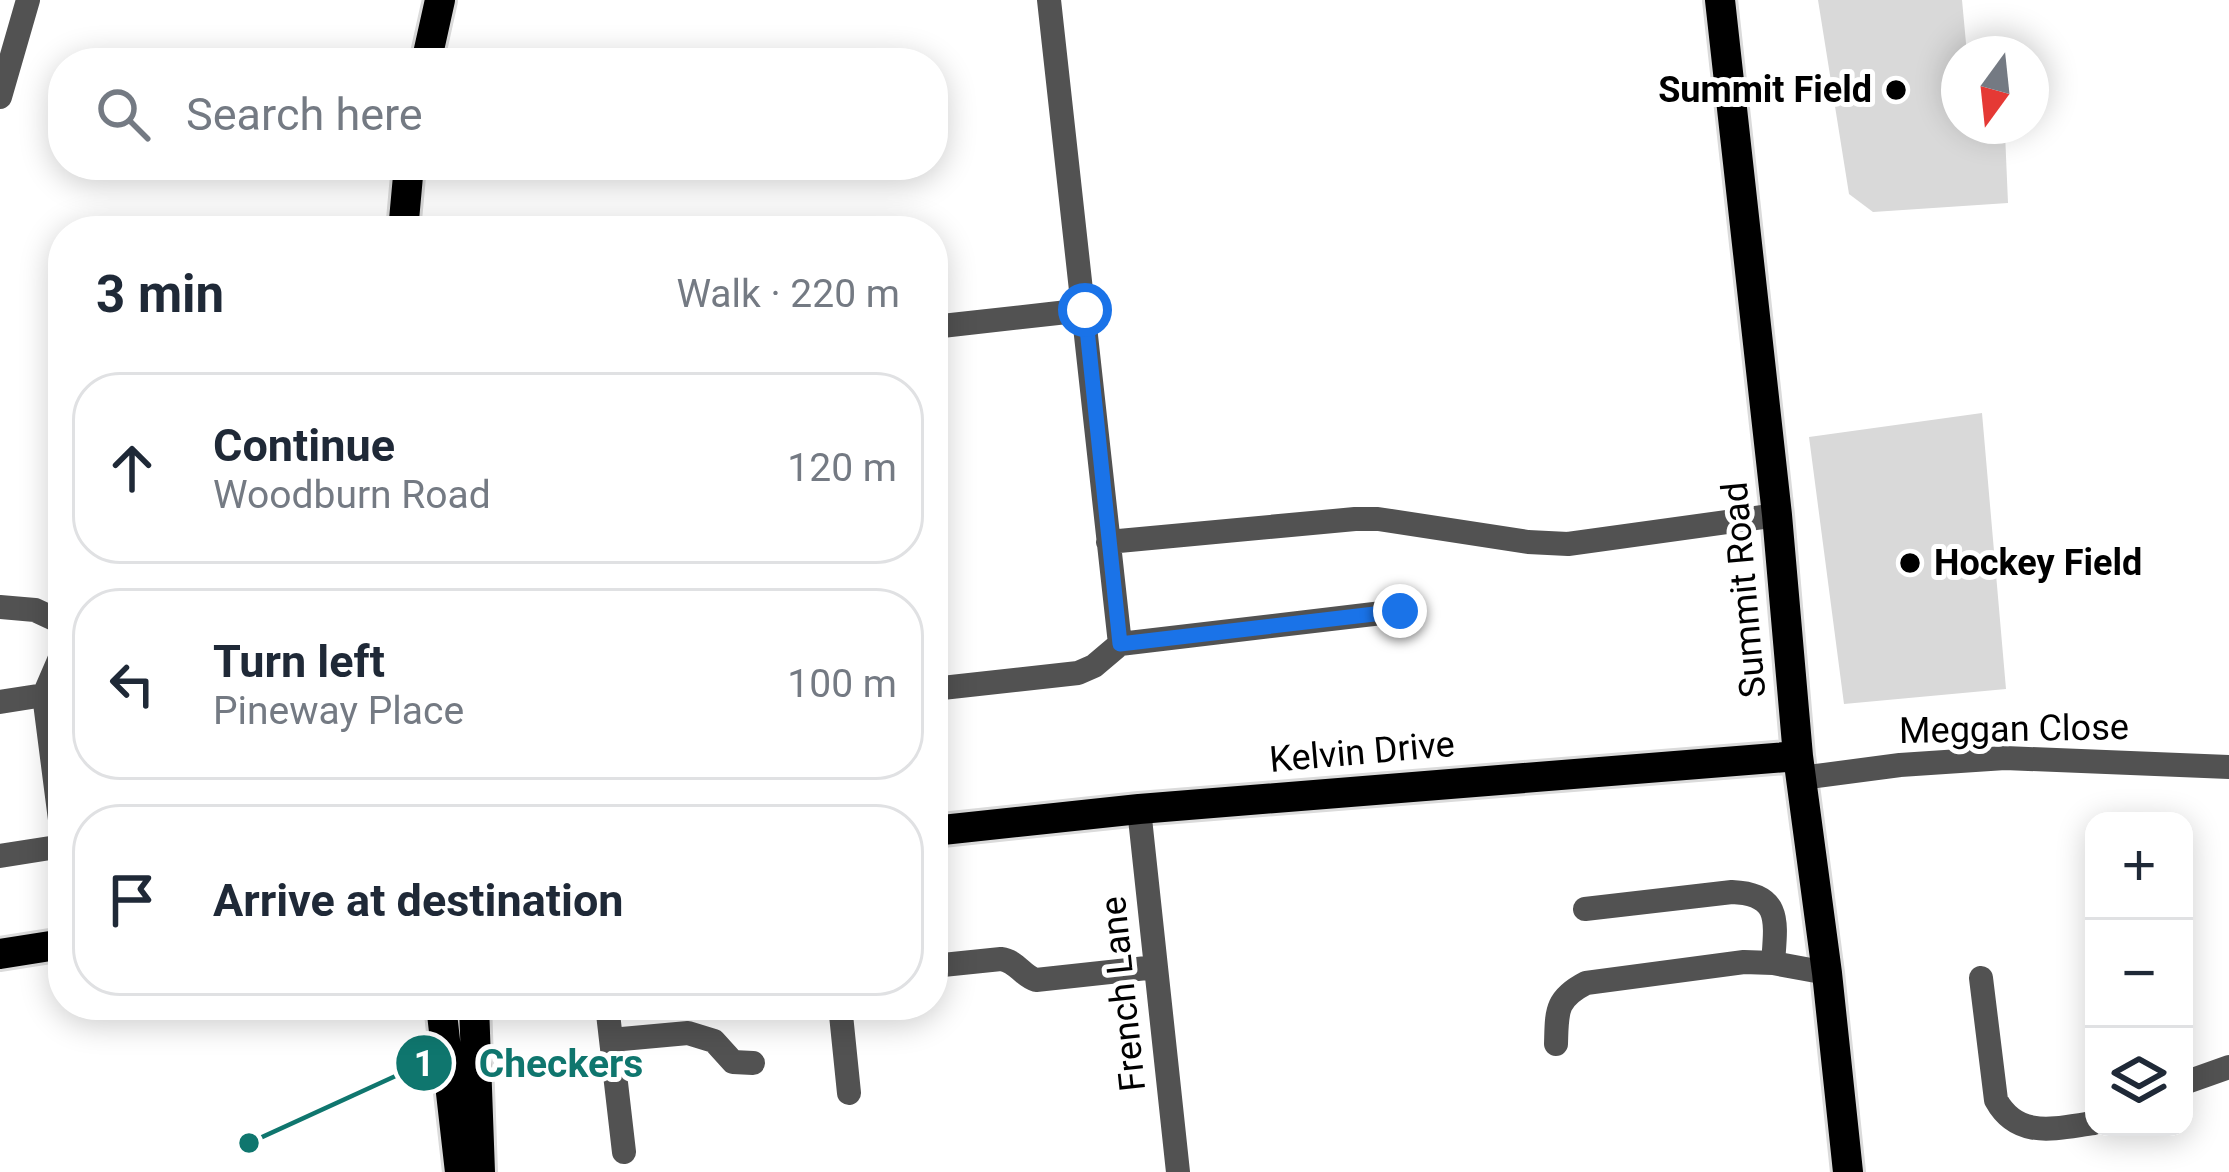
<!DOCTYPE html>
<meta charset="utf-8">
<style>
:root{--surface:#fff;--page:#f6f6f7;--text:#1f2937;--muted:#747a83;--line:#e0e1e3}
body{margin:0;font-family:Roboto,sans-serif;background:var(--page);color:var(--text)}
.controls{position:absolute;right:36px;bottom:36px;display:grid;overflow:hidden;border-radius:24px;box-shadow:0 6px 30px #0003}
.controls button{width:108px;height:108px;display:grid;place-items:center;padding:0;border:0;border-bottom:3px solid var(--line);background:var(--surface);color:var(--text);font:60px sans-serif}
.compass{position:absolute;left:1941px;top:36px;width:108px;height:108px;border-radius:50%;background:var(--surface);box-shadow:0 6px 30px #0003;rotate:195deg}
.stop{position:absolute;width:36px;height:36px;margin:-27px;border:9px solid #1a73e8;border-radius:50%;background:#fff}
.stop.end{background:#1a73e8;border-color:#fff;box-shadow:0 3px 12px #0008}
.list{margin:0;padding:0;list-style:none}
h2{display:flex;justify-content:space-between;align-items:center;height:156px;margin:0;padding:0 48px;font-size:51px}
h2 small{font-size:39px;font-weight:400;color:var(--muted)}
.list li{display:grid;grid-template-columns:78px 1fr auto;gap:36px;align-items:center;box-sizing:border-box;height:192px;margin:0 24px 24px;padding:0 24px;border:3px solid var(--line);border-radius:48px}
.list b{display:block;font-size:45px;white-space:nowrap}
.list p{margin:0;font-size:39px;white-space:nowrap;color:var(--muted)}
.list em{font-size:39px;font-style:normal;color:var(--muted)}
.icon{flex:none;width:66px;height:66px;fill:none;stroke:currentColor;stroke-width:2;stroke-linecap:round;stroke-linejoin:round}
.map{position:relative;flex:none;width:2229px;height:1172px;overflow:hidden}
.search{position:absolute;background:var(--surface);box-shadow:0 6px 30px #0003;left:48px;top:48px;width:900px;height:132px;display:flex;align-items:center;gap:30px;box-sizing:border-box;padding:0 42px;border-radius:48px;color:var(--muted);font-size:45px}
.panel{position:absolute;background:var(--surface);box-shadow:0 6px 30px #0003;left:48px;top:216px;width:900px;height:804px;border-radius:48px}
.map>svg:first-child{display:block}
.green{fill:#d9d9d9}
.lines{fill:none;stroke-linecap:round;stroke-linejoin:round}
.major-casing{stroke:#dbdbdb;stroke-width:36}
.minor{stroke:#525252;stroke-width:24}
.major{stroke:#000;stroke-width:30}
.route{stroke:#1a73e8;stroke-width:15}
.poi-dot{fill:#000;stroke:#fff;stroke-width:4.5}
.labels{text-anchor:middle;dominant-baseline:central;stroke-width:10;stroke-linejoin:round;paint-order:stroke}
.poi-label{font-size:36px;font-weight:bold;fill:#000;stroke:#fff;text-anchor:end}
.street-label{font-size:36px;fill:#000;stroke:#fff}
.leader{fill:none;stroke:#0f766e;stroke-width:4.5}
.callout-dot{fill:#0f766e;stroke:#fff;stroke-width:4.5}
.mark-label{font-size:36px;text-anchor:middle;font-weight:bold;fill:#fff}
.callout-label{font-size:39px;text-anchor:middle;font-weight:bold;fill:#0f766e;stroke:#fff;stroke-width:10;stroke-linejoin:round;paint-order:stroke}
</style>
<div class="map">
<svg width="2229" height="1172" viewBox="0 0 2229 1172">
<rect width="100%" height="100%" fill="#fff"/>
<!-- green -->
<path class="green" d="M 1818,0 L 1962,0 L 1967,54 L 1959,54 L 1959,126 L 1975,126 L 1976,129 L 2005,133 L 2008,203 L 1873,212 L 1849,194 Z
M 1982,413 L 2006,689 L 1844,704 L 1809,437 Z"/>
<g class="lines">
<defs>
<path id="major" d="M 1720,0 L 1777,515 L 1798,756 L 1827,973 L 1848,1172
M 426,63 L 440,0
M 403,231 L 409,165
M 933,831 L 1139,809 L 1798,756
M 0,954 L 63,944
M 441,1005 L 460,1172
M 474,1005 L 480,1172"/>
</defs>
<!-- major casing -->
<use href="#major" class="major-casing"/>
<!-- minor -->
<path class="minor" d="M 1049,0 L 1120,644
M 0,97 L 28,0
M 933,327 L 1085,310
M 1108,542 L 1355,519 L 1378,519 L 1528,542 L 1568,544 L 1777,515
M 0,607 L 35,610 L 63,623
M 1120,644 L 1399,611
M 63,651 L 44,695 L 63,843
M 933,689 L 1078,673 L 1094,666 L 1120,644
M 0,702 L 44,695
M 1801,778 L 1900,765 L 2005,758 L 2229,767
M 1139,809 L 1178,1172
M 0,856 L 63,846
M 1585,909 L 1732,892 C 1782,894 1776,922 1773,963
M 933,966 L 1001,959 C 1017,961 1022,976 1036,980 L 1156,967
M 1981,978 L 1996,1100 C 2018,1140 2056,1128 2094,1123
M 607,1005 L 624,1152
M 840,1005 L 849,1093
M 611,1040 L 688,1033 L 714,1041 L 733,1062 L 753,1063
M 1556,1044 C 1557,1012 1555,999 1586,983 L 1744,962 L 1773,963 L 1827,973
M 2184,1083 L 2229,1067"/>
<!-- major -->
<use href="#major" class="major"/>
</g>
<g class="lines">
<!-- route -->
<path class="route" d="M 1085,310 L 1120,644 L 1400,611"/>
</g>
<!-- markers -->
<g class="poi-dot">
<circle cx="1896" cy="90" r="12"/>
<circle cx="1910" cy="563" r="12"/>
</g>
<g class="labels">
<!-- poi labels -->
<g class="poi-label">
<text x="1872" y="90">Summit Field</text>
<text x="1934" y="563" text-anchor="start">Hockey Field</text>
</g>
<!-- street labels -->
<g class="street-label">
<text transform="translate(1744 590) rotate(-95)">Summit Road</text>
<text transform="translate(2014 729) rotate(-1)">Meggan Close</text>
<text transform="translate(1362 752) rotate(-5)">Kelvin Drive</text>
<text transform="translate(1123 994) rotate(-96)">French Lane</text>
</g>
</g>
<!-- callouts -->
<path class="leader" d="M249 1143L424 1063"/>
<g class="callout-dot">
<circle cx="249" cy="1143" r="12"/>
<circle cx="424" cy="1063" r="30"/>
</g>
<g class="mark-label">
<text x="424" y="1076">1</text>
</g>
<g class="callout-label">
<text x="561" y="1077">Checkers</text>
</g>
</svg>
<div class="controls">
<button>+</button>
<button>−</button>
<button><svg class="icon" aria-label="layers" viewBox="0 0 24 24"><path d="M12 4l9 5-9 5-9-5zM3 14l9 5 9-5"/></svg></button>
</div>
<svg class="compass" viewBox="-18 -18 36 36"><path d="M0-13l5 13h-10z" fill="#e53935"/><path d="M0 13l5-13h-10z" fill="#747a83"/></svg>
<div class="stop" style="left:1085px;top:310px"></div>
<div class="stop end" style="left:1400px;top:611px"></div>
<div class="search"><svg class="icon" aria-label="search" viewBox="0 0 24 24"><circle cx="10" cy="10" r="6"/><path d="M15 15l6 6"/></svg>Search here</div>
<section class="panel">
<h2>3 min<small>Walk · 220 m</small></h2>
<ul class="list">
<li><svg class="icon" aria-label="ahead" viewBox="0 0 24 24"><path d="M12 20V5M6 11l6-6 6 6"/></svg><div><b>Continue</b><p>Woodburn Road</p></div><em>120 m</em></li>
<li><svg class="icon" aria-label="left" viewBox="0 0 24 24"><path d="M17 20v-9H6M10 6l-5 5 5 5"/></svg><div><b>Turn left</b><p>Pineway Place</p></div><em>100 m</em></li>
<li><svg class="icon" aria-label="arrive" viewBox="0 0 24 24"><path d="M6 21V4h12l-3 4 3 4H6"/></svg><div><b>Arrive at destination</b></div></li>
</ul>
</section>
</div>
